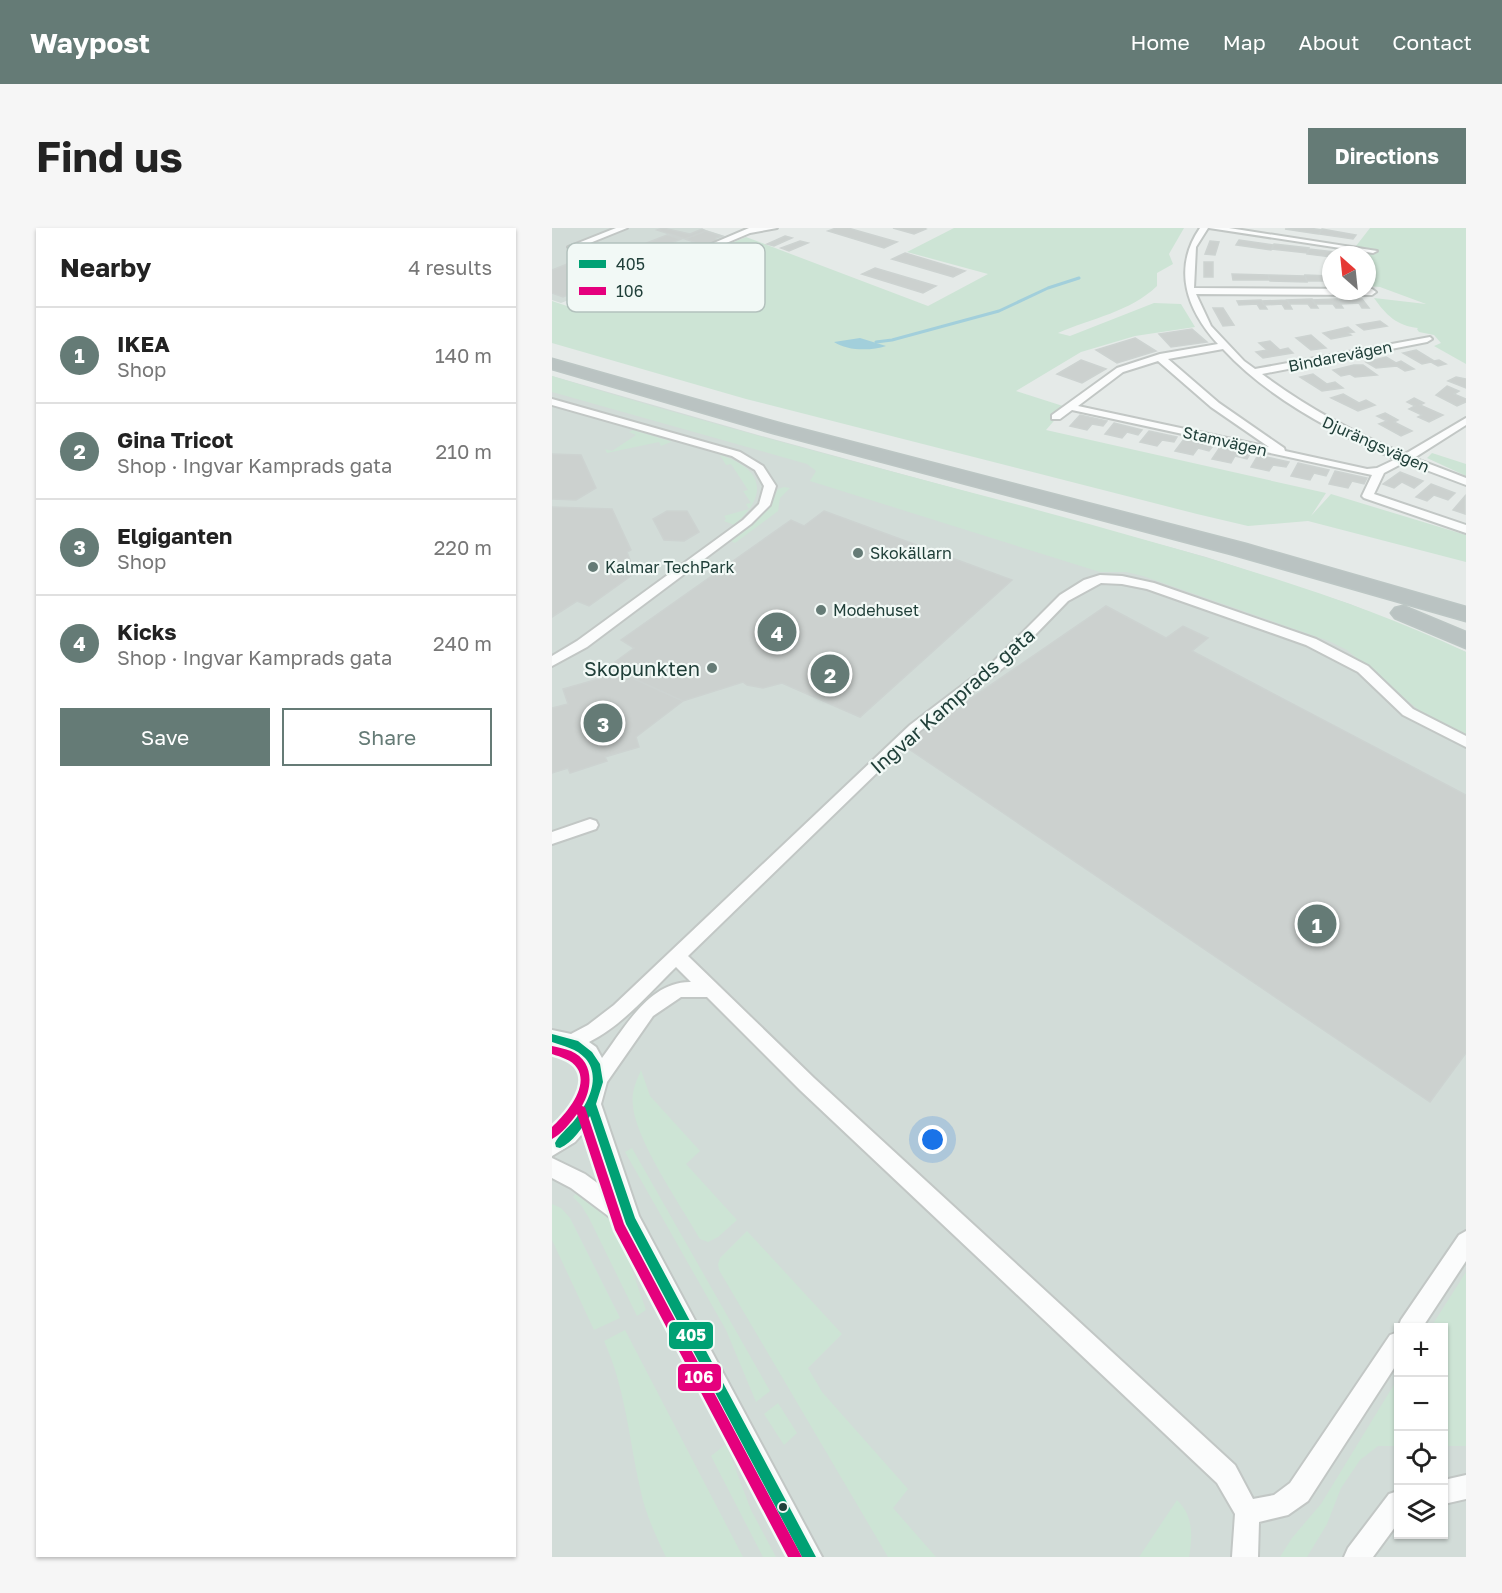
<!DOCTYPE html>
<meta charset="utf-8">
<style>
:root{--surface:#fff;--page:#f6f6f6;--text:#222;--muted:#767676;--line:#e0e0e0;--accent:#657b76}
body{margin:0;font-family:"Golos Text",sans-serif;background:var(--page);color:var(--text)}
.controls{position:absolute;right:18px;bottom:18px;display:grid;overflow:hidden;border-radius:0px;box-shadow:0 2px 4px #0004}
.controls button{width:54px;height:54px;display:grid;place-items:center;padding:0;border:0;border-bottom:2px solid var(--line);background:var(--surface);color:var(--text);font:30px sans-serif}
.compass{position:absolute;left:770px;top:18px;width:54px;height:54px;border-radius:50%;background:var(--surface);box-shadow:0 2px 4px #0004;rotate:333deg}
.you{position:absolute;left:381px;top:912px;width:21px;height:21px;margin:-15px;border:4px solid #fff;border-radius:50%;background:#1a73e8;box-shadow:0 0 0 9px #1a73e833}
.badge{display:grid;place-items:center;width:39px;height:39px;border-radius:50%;background:var(--accent);color:#fff;font-size:20px;font-weight:700}
.pin{position:absolute;translate:-50% -50%;border:3px solid #fff;box-shadow:0 2px 6px #0006}
.list{margin:0;padding:0;list-style:none}
h2{display:flex;justify-content:space-between;align-items:center;height:78px;margin:0;padding:0 24px;font-size:26px}
h2 small{font-size:20px;font-weight:400;color:var(--muted)}
.list li{display:grid;grid-template-columns:39px 1fr auto;gap:18px;align-items:center;box-sizing:border-box;height:96px;padding:0 24px;border-top:2px solid var(--line)}
.list b{display:block;font-size:22px;white-space:nowrap}
.list p{margin:0;font-size:20px;white-space:nowrap;color:var(--muted)}
.list em{font-size:20px;font-style:normal;color:var(--muted)}
.actions{display:flex;gap:12px;padding:18px 24px}
.actions a{flex:1;padding:14px 0;border:2px solid var(--accent);border-radius:0px;text-align:center;font-size:21px;color:var(--accent)}
.actions .main{background:var(--accent);color:#fff}
.icon{flex:none;width:33px;height:33px;fill:none;stroke:currentColor;stroke-width:2;stroke-linecap:round;stroke-linejoin:round}
.map{position:relative;flex:none;width:914px;height:1329px;overflow:hidden;border-radius:0px}
header{display:flex;align-items:center;gap:36px;box-sizing:border-box;height:84px;padding:0 30px;background:var(--accent);color:#fff}
header strong{font-size:28px}
nav{display:flex;gap:33px;margin-inline-start:auto;font-size:21px}
.intro{display:flex;align-items:center;justify-content:space-between;box-sizing:border-box;height:144px;padding:0 36px}
h1{margin:0;font-size:42px}
.button{padding:15px 27px;border-radius:0px;background:var(--accent);color:#fff;font-size:21px;font-weight:700}
main{display:flex;gap:36px;padding:0 36px}
aside{flex:1;background:var(--surface);border-radius:0px;box-shadow:0 2px 4px #0004}
.map>svg:first-child{display:block}
.built{fill:#d2dcd8;fill-rule:evenodd}
.green{fill:#cde4d5}
.water{fill:#a2cfdb}
.lines{fill:none;stroke-linecap:round;stroke-linejoin:round}
.stream{stroke:#a2cfdb;stroke-width:3}
.building{fill:#ccd1cf;stroke:#cdd3d1;stroke-width:1.5}
.minor-casing{stroke:#c2c7c5;stroke-width:4}
.motorway-casing{stroke:#bcc6c4;stroke-width:3}
.minor{fill:#fbfcfc;fill-rule:evenodd}
.motorway{fill:#bac3c2;fill-rule:evenodd}
.bus-1-casing{stroke:#f2f9f6;stroke-width:5}
.bus-2-casing{stroke:#f2f9f6;stroke-width:5}
.bus-1{fill:#00a174;fill-rule:evenodd}
.bus-2{fill:#e5007d;fill-rule:evenodd}
.poi-dot{fill:#657b76;stroke:#f2f9f6;stroke-width:2}
.bus-dot{fill:#203f39;stroke:#f2f9f6;stroke-width:2}
.labels{text-anchor:middle;dominant-baseline:central;stroke-width:4.5;stroke-linejoin:round;paint-order:stroke}
.far-street-label{font-size:16px;fill:#203f39;stroke:#f2f9f6}
.far-poi-label{font-size:16px;fill:#203f39;stroke:#f2f9f6;text-anchor:start}
.poi-label{font-size:20px;fill:#203f39;stroke:#f2f9f6;text-anchor:end}
.street-label{font-size:20px;fill:#203f39;stroke:#f2f9f6}
.key{fill:#f2f9f6;stroke:#b3c1bd;stroke-width:1.5}
.key-label{font-size:16px;fill:#203f39}
.line-badge{stroke:#f2f9f6;stroke-width:2}
.badge-label{font-size:16px;text-anchor:middle;font-weight:bold;fill:#fff}
</style>
<header>
<strong>Waypost</strong>
<nav><a>Home</a><a>Map</a><a>About</a><a>Contact</a></nav>
</header>
<div class="intro"><h1>Find us</h1><a class="button">Directions</a></div>
<main>
<aside>
<h2>Nearby<small>4 results</small></h2>
<ul class="list">
<li><span class="badge">1</span><div><b>IKEA</b><p>Shop</p></div><em>140 m</em></li>
<li><span class="badge">2</span><div><b>Gina Tricot</b><p>Shop · Ingvar Kamprads gata</p></div><em>210 m</em></li>
<li><span class="badge">3</span><div><b>Elgiganten</b><p>Shop</p></div><em>220 m</em></li>
<li><span class="badge">4</span><div><b>Kicks</b><p>Shop · Ingvar Kamprads gata</p></div><em>240 m</em></li>
</ul>
<div class="actions"><a class="main">Save</a><a>Share</a></div>
</aside>
<div class="map">
<svg width="914" height="1329" viewBox="0 0 914 1329">
<rect width="100%" height="100%" fill="#e5eae8"/>
<!-- built -->
<path class="built" d="M 0,0 L 148,0 L 176,9 L 9,75 L 0,72 Z
M 0,148 L 206,207 L 654,329 L 798,376 L 914,424 L 914,1329 L 0,1329 ZM 846,1100 L 892,1100 L 892,1306 L 846,1306 Z"/>
<!-- green -->
<path class="green" d="M 402,0 L 632,0 L 617,26 L 621,36 L 605,45 L 605,58 C 578,84 540,90 506,105 L 518,108 L 602,75 L 629,76 L 643,99 L 583,108 L 529,124 L 464,163 L 514,179 L 494,202 L 774,265 L 759,288 L 779,266 L 914,307 L 914,334 L 756,293 L 696,298 L 645,286 L 194,171 L 0,115 L 0,73 L 15,78 L 34,74 L 194,9 L 376,78 L 436,46 L 355,24 Z
M 818,0 L 914,0 L 914,136 L 882,118 L 889,115 L 882,107 L 867,104 L 865,101 L 866,100 C 845,98 834,87 822,70 L 874,76 L 828,59 L 815,58 L 815,27 L 797,27 Z
M 0,148 C 177,203 358,247 537,296 C 665,332 794,368 914,424 L 914,507 L 869,484 L 795,422 L 777,413 L 591,348 L 574,344 L 548,344 L 258,253 L 264,243 L 255,236 L 0,164 Z
M 81,202 L 118,213 L 119,214 L 109,218 L 107,214 L 55,225 L 53,221 L 60,223 L 84,207 L 77,204 Z
M 880,225 L 914,236 L 914,248 L 875,230 Z
M 168,227 C 212,241 217,267 182,297 L 172,293 L 174,291 L 172,288 L 197,281 L 194,276 L 199,275 L 191,263 L 196,262 L 179,236 L 174,237 Z
M 232,259 L 238,260 L 228,270 L 226,283 L 183,315 L 179,313 L 216,282 L 226,261 Z
M 89,842 L 98,868 L 148,923 L 134,936 L 185,992 L 166,1009 L 156,1014 L 148,1011 C 130,979 84,913 81,878 C 79,864 84,854 89,842 Z
M 80,920 L 218,1163 L 204,1174 L 174,1102 L 73,924 Z
M 25,964 L 46,979 L 66,1002 L 94,1082 L 85,1088 L 37,990 L 29,977 L 21,969 Z
M 0,976 L 9,980 L 18,990 L 68,1090 L 42,1102 L 0,1012 Z
M 195,1003 L 290,1106 L 256,1140 L 270,1164 L 356,1261 L 341,1280 L 384,1329 L 336,1329 L 167,1042 L 166,1036 L 168,1030 Z
M 914,1044 L 914,1218 L 892,1218 L 892,1100 L 879,1099 Z
M 73,1102 L 191,1329 L 114,1329 C 103,1306 93,1285 88,1260 C 77,1210 73,1159 52,1113 Z
M 846,1150 L 846,1218 L 826,1218 L 808,1232 L 789,1260 L 775,1296 L 755,1329 L 728,1329 L 740,1310 L 769,1276 Z
M 226,1175 L 245,1205 L 232,1217 L 212,1186 Z
M 174,1216 L 199,1282 L 224,1329 L 211,1329 L 159,1228 Z
M 625,1272 C 641,1287 641,1307 637,1329 L 587,1329 Z"/>
<!-- water -->
<path class="water" d="M 308,110 L 334,118 C 319,123 295,123 282,114 Z"/>
<g class="lines">
<!-- stream -->
<path class="stream" d="M 324,114 L 340,112 L 447,83 L 496,60 L 527,50"/>
</g>
<!-- building -->
<path class="building" d="M 111,0 L 138,6 L 150,1 L 154,3 L 133,11 L 105,2 Z
M 284,0 L 296,0 L 345,14 L 332,20 L 276,3 Z
M 341,0 L 372,0 L 374,1 L 362,6 Z
M 757,0 L 770,2 L 766,6 L 733,1 Z
M 770,1 L 804,7 L 801,11 L 767,6 Z
M 154,3 L 170,8 L 164,10 L 164,13 L 109,35 L 100,33 L 142,14 L 133,11 Z
M 115,7 L 129,11 L 109,19 L 116,21 L 93,31 L 85,28 L 75,32 L 61,28 Z
M 233,8 L 240,10 L 222,18 L 215,16 Z
M 687,12 L 722,17 L 719,22 L 684,17 Z
M 248,13 L 256,15 L 237,23 L 229,20 Z
M 658,13 L 667,14 L 663,27 L 653,26 Z
M 722,16 L 757,20 L 755,25 L 720,21 Z
M 757,21 L 792,25 L 779,27 L 779,29 L 755,26 Z
M 353,25 L 413,43 L 401,49 L 340,31 Z
M 30,30 L 77,47 L 31,66 L 23,64 L 11,69 L 0,65 L 0,42 Z
M 652,34 L 661,34 L 661,49 L 652,49 Z
M 323,40 L 384,58 L 371,65 L 310,46 Z
M 680,46 L 716,47 L 718,52 L 681,52 Z
M 716,47 L 753,48 L 755,54 L 718,53 Z
M 753,47 L 779,48 L 779,53 L 755,53 Z
M 760,71 L 766,80 L 759,80 L 756,76 L 738,76 L 735,72 Z
M 785,71 L 791,80 L 784,80 L 781,76 L 763,76 L 760,72 Z
M 810,71 L 817,80 L 810,80 L 807,75 L 789,76 L 786,72 Z
M 709,72 L 715,81 L 708,81 L 705,76 L 687,77 L 685,73 Z
M 735,72 L 740,81 L 733,81 L 730,76 L 712,77 L 710,73 Z
M 661,80 L 671,80 L 682,97 L 671,98 Z
M 828,93 L 835,98 L 812,102 L 805,97 Z
M 796,99 L 802,104 L 796,105 L 799,107 L 779,111 L 771,105 Z
M 640,101 L 655,114 L 619,119 L 607,106 Z
M 759,107 L 774,120 L 759,122 L 744,110 Z
M 583,110 L 604,123 L 565,135 L 544,122 Z
M 718,113 L 728,122 L 736,120 L 741,125 L 711,130 L 704,124 L 715,122 L 707,115 Z
M 864,122 L 882,133 L 887,132 L 894,136 L 886,138 L 879,134 L 870,136 L 851,125 Z
M 834,129 L 844,135 L 849,133 L 862,141 L 853,143 L 845,138 L 824,140 L 814,134 Z
M 529,132 L 554,141 L 530,155 L 505,146 Z
M 802,137 L 811,137 L 825,147 L 803,149 L 798,146 L 789,148 L 781,142 Z
M 761,146 L 775,156 L 783,154 L 791,160 L 770,163 L 748,149 Z
M 904,149 L 914,151 L 914,160 L 896,153 Z
M 895,158 L 907,163 L 902,166 L 914,171 L 914,174 L 905,178 L 884,167 Z
M 791,166 L 807,175 L 814,172 L 823,177 L 806,183 L 779,170 Z
M 862,170 L 872,175 L 868,177 L 891,187 L 877,194 L 866,189 L 870,187 L 857,181 L 863,178 L 855,174 Z
M 833,185 L 846,192 L 842,194 L 860,203 L 849,208 L 827,196 L 835,193 L 825,188 Z
M 528,187 L 555,193 L 551,198 L 540,196 L 535,202 L 518,198 Z
M 562,195 L 590,202 L 586,207 L 575,204 L 570,210 L 553,206 Z
M 597,203 L 625,209 L 622,214 L 610,212 L 605,218 L 588,214 Z
M 632,211 L 661,218 L 657,223 L 646,220 L 641,227 L 623,223 Z
M 668,219 L 698,226 L 695,231 L 683,228 L 679,235 L 660,231 Z
M 0,226 L 29,227 L 44,260 L 24,272 L 0,271 Z
M 706,227 L 737,234 L 734,239 L 721,237 L 717,243 L 699,239 Z
M 746,235 L 777,242 L 774,248 L 762,245 L 758,252 L 739,248 Z
M 783,243 L 815,250 L 812,256 L 800,253 L 796,260 L 777,256 Z
M 848,244 L 871,253 L 862,260 L 850,254 L 842,260 L 831,256 Z
M 879,256 L 903,265 L 896,272 L 882,267 L 875,273 L 864,269 Z
M 913,268 L 913,286 L 901,282 Z
M 0,279 L 60,281 L 79,322 L 75,324 L 83,345 L 37,378 L 25,373 L 0,389 Z
M 115,283 L 135,283 L 147,304 L 132,313 L 112,312 L 101,291 Z
M 272,283 L 460,352 L 308,489 L 230,455 L 211,460 L 195,457 L 191,454 L 131,473 L 56,439 L 82,420 L 69,412 L 239,292 L 252,298 Z
M 554,378 L 614,410 L 631,398 L 656,410 L 640,423 L 914,567 L 914,825 L 878,874 L 351,517 Z
M 62,442 L 131,473 L 84,509 L 87,519 L 53,529 L 55,533 L 18,545 L 16,540 L 0,545 L 0,480 L 16,476 L 11,461 L 50,450 Z"/>
<g class="lines">
<defs>
<path id="minor" d="M 64,0 L 75,0 L 23,21 L 16,19 Z
M 197,0 L 225,0 L 198,5 L 96,48 L 89,46 Z
M 648,0 L 656,0 L 644,19 L 642,60 L 820,61 L 824,64 L 820,67 L 644,66 L 659,98 L 692,133 L 703,141 L 878,109 L 880,111 L 875,114 L 710,146 C 754,179 802,205 853,226 L 914,190 L 914,197 L 862,230 L 914,250 L 914,257 L 853,234 L 832,245 L 822,266 L 914,297 L 914,305 L 812,270 L 810,268 L 820,247 L 520,182 L 508,191 L 500,191 L 500,187 L 565,140 L 608,126 L 666,116 C 635,82 620,41 648,0 ZM 671,121 C 716,170 782,205 844,231 L 825,240 L 815,241 L 733,223 L 732,220 L 667,175 L 616,131 ZM 606,133 L 659,179 L 717,219 L 526,178 L 571,144 Z
M 657,0 L 677,0 L 825,23 L 821,25 Z
M 0,171 L 188,224 L 211,238 L 224,258 L 218,277 L 199,296 L 35,419 L 0,438 L 0,428 L 25,413 L 191,292 L 207,276 L 212,258 L 203,242 L 180,228 L 0,177 Z
M 548,347 L 570,348 L 602,355 L 764,411 L 816,438 L 861,481 L 914,508 L 914,519 L 851,487 L 806,444 L 754,417 L 595,361 L 570,356 L 549,355 L 516,373 L 451,440 L 368,503 L 136,728 L 262,850 L 683,1237 L 701,1271 L 722,1267 L 738,1255 L 838,1107 L 846,1104 L 846,1134 L 756,1273 L 736,1287 L 707,1294 L 706,1329 L 680,1329 L 683,1286 L 665,1255 L 248,862 L 155,769 L 129,769 L 101,788 L 55,854 L 49,876 L 87,988 L 270,1329 L 243,1329 L 71,999 L 19,960 L 0,950 L 0,930 L 33,946 L 59,965 L 37,898 L 23,914 L 0,928 L 0,908 C 19,894 52,854 31,830 C 22,822 11,820 0,818 L 0,802 L 19,806 L 36,797 L 62,777 L 358,497 L 441,434 L 508,367 L 532,352 ZM 124,739 L 139,754 C 97,753 72,801 50,830 L 44,819 L 37,814 C 71,797 97,765 124,739 Z
M 38,591 L 44,593 L 46,597 L 44,601 L 0,616 L 0,604 Z
M 914,1003 L 914,1033 L 870,1100 L 846,1100 L 846,1102 L 846,1100 L 849,1092 L 907,1007 Z
M 914,1247 L 914,1271 L 892,1276 L 892,1252 Z
M 846,1263 L 846,1295 L 821,1329 L 792,1329 L 796,1320 L 837,1266 Z"/>
<path id="motorway" d="M 0,131 L 234,197 L 694,316 L 914,379 L 914,393 L 679,326 L 221,205 L 0,141 Z
M 851,378 L 914,404 L 914,420 L 843,390 L 839,385 L 843,380 Z"/>
</defs>
<!-- minor casing -->
<use href="#minor" class="minor-casing"/>
<!-- motorway casing -->
<use href="#motorway" class="motorway-casing"/>
<!-- minor -->
<use href="#minor" class="minor"/>
<!-- motorway -->
<use href="#motorway" class="motorway"/>
<defs>
<path id="bus-1" d="M 0,806 L 26,813 L 40,824 L 48,836 L 51,854 L 44,876 L 83,990 L 264,1329 L 250,1329 L 74,996 L 38,888 C 30,900 21,914 8,920 L 4,919 L 3,915 C 7,907 15,901 21,894 C 34,878 51,850 33,830 C 25,821 12,818 0,814 Z"/>
<path id="bus-2" d="M 0,818 C 6,819 13,821 19,823 C 42,833 41,859 30,878 L 33,879 L 72,996 L 250,1329 L 236,1329 L 63,1002 L 25,886 C 18,895 10,906 0,911 L 0,899 C 13,887 38,859 25,840 C 20,832 9,829 0,826 Z"/>
</defs>
<!-- bus-1 casing -->
<use href="#bus-1" class="bus-1-casing"/>
<!-- bus-2 casing -->
<use href="#bus-2" class="bus-2-casing"/>
<!-- bus-1 -->
<use href="#bus-1" class="bus-1"/>
<!-- bus-2 -->
<use href="#bus-2" class="bus-2"/>
</g>
<!-- markers -->
<g class="poi-dot">
<circle cx="306" cy="325" r="6"/>
<circle cx="41" cy="339" r="6"/>
<circle cx="269" cy="382" r="6"/>
<circle cx="160" cy="440" r="6"/>
</g>
<circle class="bus-dot" cx="231" cy="1279" r="5"/>
<g class="labels">
<!-- far-street labels -->
<g class="far-street-label">
<text transform="translate(788 128) rotate(-11)">Bindarevägen</text>
<text transform="translate(673 213) rotate(13)">Stamvägen</text>
<text transform="translate(824 216) rotate(24)">Djurängsvägen</text>
</g>
<!-- far-poi labels -->
<g class="far-poi-label">
<text x="318" y="325">Skokällarn</text>
<text x="53" y="339">Kalmar TechPark</text>
<text x="281" y="382">Modehuset</text>
</g>
<!-- poi labels -->
<g class="poi-label">
<text x="148" y="440">Skopunkten</text>
</g>
<!-- street labels -->
<g class="street-label">
<text transform="translate(400 472) rotate(-41)">Ingvar Kamprads gata</text>
</g>
</g>
<!-- legend -->
<rect x="15" y="15" width="198" height="69" rx="9" class="key"/>
<rect x="27" y="32" width="27" height="8" fill="#00a174"/>
<rect x="27" y="59" width="27" height="8" fill="#e5007d"/>
<g class="key-label">
<text x="64" y="42">405</text>
<text x="64" y="69">106</text>
</g>
<g class="line-badge">
<rect x="116" y="1093" width="46" height="29" rx="6" fill="#00a174"/>
<rect x="125" y="1135" width="45" height="29" rx="6" fill="#e5007d"/>
</g>
<g class="badge-label">
<text x="139" y="1113">405</text>
<text x="147" y="1155">106</text>
</g>
</svg>
<div class="controls">
<button>+</button>
<button>−</button>
<button><svg class="icon" aria-label="locate" viewBox="0 0 24 24"><circle cx="12" cy="12" r="6"/><path d="M12 2v4M12 18v4M2 12h4M18 12h4"/></svg></button>
<button><svg class="icon" aria-label="layers" viewBox="0 0 24 24"><path d="M12 4l9 5-9 5-9-5zM3 14l9 5 9-5"/></svg></button>
</div>
<svg class="compass" viewBox="-18 -18 36 36"><path d="M0-13l5 13h-10z" fill="#e53935"/><path d="M0 13l5-13h-10z" fill="#767676"/></svg>
<div class="you"></div>
<div class="pin badge" style="left:765px;top:696px">1</div>
<div class="pin badge" style="left:278px;top:446px">2</div>
<div class="pin badge" style="left:51px;top:495px">3</div>
<div class="pin badge" style="left:225px;top:404px">4</div>
</div>
</main>
